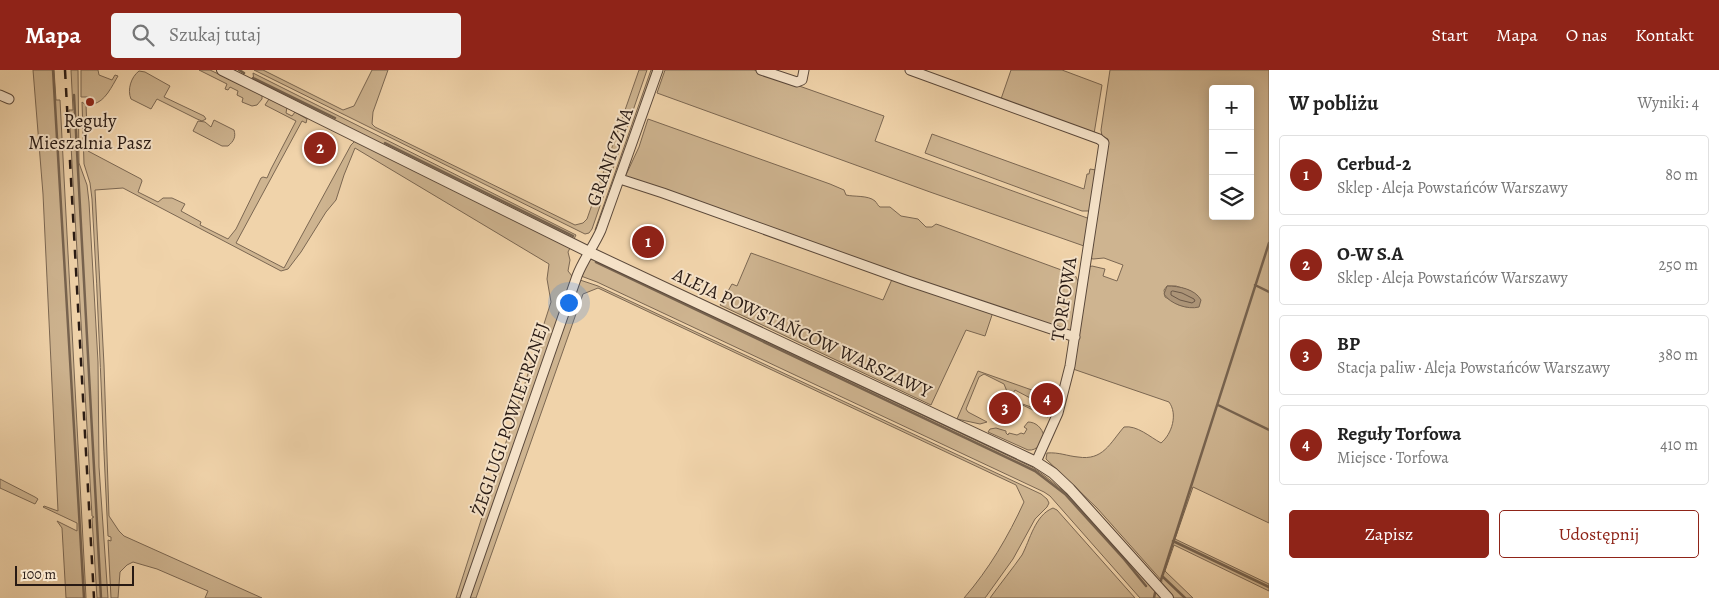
<!DOCTYPE html>
<html lang="pl">
<meta charset="utf-8">
<style>
:root{--surface:#fff;--page:#f2f2f2;--text:#222;--muted:#767676;--line:#e0e0e0;--accent:#8f2418}
body{margin:0;font-family:Alegreya,serif;background:var(--page);color:var(--text)}
.controls{position:absolute;right:15px;top:15px;display:grid;overflow:hidden;border-radius:5px;box-shadow:0 2px 12px #0003}
.controls button{width:45px;height:45px;display:grid;place-items:center;padding:0;border:0;border-bottom:1px solid var(--line);background:var(--surface);color:var(--text);font:25px sans-serif}
.scale{position:absolute;left:15px;bottom:12px;width:119px;box-sizing:border-box;padding-left:5px;border:2px solid #281a14;border-top:0;font-size:14px;line-height:18px;white-space:nowrap;color:#281a14;-webkit-text-stroke:4px #f5e2c8;paint-order:stroke}
.you{position:absolute;left:568px;top:232px;width:18px;height:18px;margin:-12px;border:4px solid #fff;border-radius:50%;background:#1a73e8;box-shadow:0 0 0 8px #1a73e833}
.badge{display:grid;place-items:center;width:32px;height:32px;border-radius:50%;background:var(--accent);color:#fff;font-size:16px;font-weight:700}
.pin{position:absolute;translate:-50% -50%;border:2px solid #fff;box-shadow:0 1px 5px #0006}
.list{margin:0;padding:0;list-style:none}
h2{display:flex;justify-content:space-between;align-items:center;height:65px;margin:0;padding:0 20px;font-size:21px}
h2 small{font-size:16px;font-weight:400;color:var(--muted)}
.list li{display:grid;grid-template-columns:32px 1fr auto;gap:15px;align-items:center;box-sizing:border-box;height:80px;margin:0 10px 10px;padding:0 10px;border:1px solid var(--line);border-radius:5px}
.list b{display:block;font-size:19px;white-space:nowrap}
.list p{margin:0;font-size:16px;white-space:nowrap;color:var(--muted)}
.list em{font-size:16px;font-style:normal;color:var(--muted)}
.actions{display:flex;gap:10px;padding:15px 20px}
.actions a{flex:1;padding:11px 0;border:1px solid var(--accent);border-radius:5px;text-align:center;font-size:18px;color:var(--accent)}
.actions .main{background:var(--accent);color:#fff}
.icon{flex:none;width:28px;height:28px;fill:none;stroke:currentColor;stroke-width:2;stroke-linecap:round;stroke-linejoin:round}
.map{position:relative;flex:none;width:1269px;height:528px;overflow:hidden}
header{display:flex;align-items:center;gap:30px;box-sizing:border-box;height:70px;padding:0 25px;background:var(--accent);color:#fff}
header strong{font-size:24px}
nav{display:flex;gap:28px;margin-inline-start:auto;font-size:18px}
.search{width:350px;height:45px;background:var(--page);display:flex;align-items:center;gap:12px;box-sizing:border-box;padding:0 18px;border-radius:5px;color:var(--muted);font-size:19px}
main{display:flex}
aside{flex:1;background:var(--surface)}
.map>svg:first-child{display:block}
.green{fill:#ceb490;stroke:#7b6752;fill-rule:evenodd}
.water{fill:#ac9477;stroke:#77634f}
.lines{fill:none;stroke-linecap:round;stroke-linejoin:round}
.shore{stroke:#6a5746;stroke-width:1}
.stream{stroke:#77634f;stroke-width:2.5}
.minor-casing{stroke:#5a483a;stroke-width:11}
.tertiary-casing{stroke:#5a483a;stroke-width:12}
.minor{stroke:#f5e2c8;stroke-width:9}
.tertiary{stroke:#f5e2c8;stroke-width:10}
.rail{stroke:#281a14;stroke-width:2.5;stroke-dasharray:9 9;stroke-linecap:butt}
.poi-dot{fill:#8f2418;stroke:#f5e2c8;stroke-width:2}
.labels{text-anchor:middle;dominant-baseline:central;stroke-width:4;stroke-linejoin:round;paint-order:stroke}
.poi-label{font-size:19px;fill:#281a14;stroke:#f5e2c8}
.street-label{font-size:19px;fill:#281a14;stroke:#f5e2c8}
</style>
<header>
<strong>Mapa</strong>
<div class="search"><svg class="icon" aria-label="search" viewBox="0 0 24 24"><circle cx="10" cy="10" r="6"/><path d="M15 15l6 6"/></svg>Szukaj tutaj</div>
<nav><a>Start</a><a>Mapa</a><a>O nas</a><a>Kontakt</a></nav>
</header>
<main>
<div class="map">
<svg width="1269" height="528" viewBox="0 0 1269 528">
<rect width="100%" height="100%" fill="#f0d3aa"/>
<filter id="stains"><feTurbulence type="fractalNoise" baseFrequency=".004" numOctaves="4"/><feColorMatrix values="0 0 0 0 .2 0 0 0 0 .09 0 0 0 0 .02 0 0 0 .5 -.17"/></filter>
<radialGradient id="worn" r=".72"><stop offset=".6" stop-color="#630" stop-opacity="0"/><stop offset="1" stop-color="#630" stop-opacity=".3"/></radialGradient>
<!-- green -->
<path class="green" d="M 33,0 L 54,0 L 56,30 L 60,30 L 86,528 L 66,528 L 62,458 L 57,451 L 77,461 L 77,453 L 43,437 L 44,436 L 58,441 L 43,124 Z
M 71,0 L 78,0 L 79,93 L 87,115 L 89,132 L 98,292 L 99,397 L 108,528 L 97,528 L 92,448 L 94,447 L 92,446 L 69,40 L 73,40 Z
M 81,0 L 98,0 L 99,5 L 112,10 L 115,5 L 118,6 C 112,16 105,32 93,34 L 92,27 L 81,27 Z
M 199,0 L 210,0 L 262,25 L 262,29 L 257,35 L 252,36 L 242,32 L 243,28 L 237,25 L 238,21 L 230,17 L 228,20 L 225,19 L 227,14 Z
M 254,0 L 263,0 L 343,40 L 354,36 L 372,0 L 388,0 L 373,42 L 372,54 L 375,57 L 575,155 L 583,153 L 587,149 L 639,0 L 647,0 L 592,159 L 589,163 L 585,164 Z
M 651,0 L 655,0 L 598,159 L 595,160 Z
M 665,0 L 754,0 L 884,46 L 875,71 L 1090,149 L 1084,176 L 930,122 L 657,23 Z
M 1011,0 L 1062,0 L 1102,15 L 1094,64 L 1001,29 Z
M 1110,0 L 1269,0 L 1269,453 L 1193,417 L 1175,469 L 1269,514 L 1269,521 L 1174,475 L 1165,501 L 1193,528 L 1174,528 L 1161,514 L 1162,511 L 1097,438 L 1046,389 L 1047,383 C 1059,382 1067,386 1078,387 C 1103,391 1110,373 1124,357 C 1137,355 1150,367 1161,373 C 1172,364 1178,344 1169,332 L 1073,299 L 1089,197 L 1092,196 L 1105,199 L 1103,206 L 1117,211 L 1123,195 L 1104,188 L 1093,189 L 1090,188 L 1108,69 L 1102,66 L 1101,60 ZM 1213,19 L 1250,19 L 1250,146 L 1213,146 ZM 1167,216 L 1176,216 L 1191,221 L 1187,237 L 1179,235 L 1165,227 L 1164,220 Z
M 139,1 L 145,2 L 170,16 L 164,27 L 204,46 L 206,49 L 202,51 L 197,49 L 157,29 L 151,39 L 131,29 C 127,20 131,7 139,1 Z
M 253,3 L 576,165 L 574,169 L 254,11 Z
M 269,29 L 287,37 L 286,43 L 292,46 L 295,42 L 307,49 L 306,53 L 302,51 L 236,173 L 284,198 L 351,75 L 355,71 L 570,178 L 568,182 L 570,190 L 568,201 L 572,206 L 572,210 L 461,528 L 456,528 L 551,232 L 547,209 L 549,194 L 355,78 L 344,105 L 336,130 L 326,142 L 301,182 L 288,199 L 281,201 L 123,118 L 95,120 L 104,295 L 109,446 L 119,461 L 124,466 L 262,528 L 205,528 L 208,521 L 157,499 L 133,492 L 127,495 L 120,502 L 118,528 L 111,528 L 108,470 L 111,471 L 111,467 L 108,466 C 102,354 99,241 92,129 L 90,113 L 84,94 L 82,32 L 86,35 L 88,81 L 141,109 L 142,111 L 138,122 L 158,132 L 163,128 L 172,128 L 185,134 L 181,141 L 201,152 L 200,155 L 228,169 L 236,159 L 261,108 L 263,107 L 267,108 L 271,99 L 296,51 L 265,35 Z
M 648,49 L 830,114 L 844,120 L 846,125 C 854,127 868,125 875,131 C 877,133 878,136 880,137 L 890,137 L 901,146 L 918,149 L 926,157 L 932,157 L 936,154 L 939,155 L 1075,205 L 1079,213 L 1072,260 L 1064,262 L 625,107 L 639,77 Z
M 214,50 L 234,60 C 236,67 234,71 228,76 L 222,76 L 193,61 L 198,51 L 205,52 L 211,57 Z
M 932,64 L 1084,119 L 1087,104 L 1089,104 L 1090,99 L 1096,100 L 1091,141 L 1082,141 L 925,83 Z
M 751,183 L 883,230 L 893,207 L 993,242 L 985,266 L 966,260 L 931,335 L 720,235 L 732,214 L 737,216 Z
M 593,189 L 1032,397 C 1080,428 1124,485 1161,528 L 1140,528 L 1050,426 L 1044,422 L 597,212 L 581,206 L 588,190 Z
M 580,210 L 598,216 L 1041,424 L 1047,429 L 1049,433 L 1047,437 L 1035,449 L 1013,489 L 985,528 L 964,528 C 989,499 1008,467 1024,432 L 1016,415 L 598,218 L 583,224 L 476,528 L 468,528 Z
M 978,301 L 1046,325 L 1045,331 L 1048,331 L 1049,326 L 1052,327 L 1046,342 L 1048,344 L 1048,347 L 1014,331 L 1031,337 L 1034,330 L 1015,320 L 1010,329 L 1004,314 L 984,304 L 979,307 L 966,339 L 968,342 L 987,352 L 980,354 L 957,349 Z
M 1028,352 C 1036,352 1042,358 1044,366 C 1040,373 1038,381 1028,380 L 988,362 L 990,359 L 996,358 L 1006,361 L 1006,363 L 1008,365 L 1009,363 L 1017,365 L 1021,363 L 1024,364 L 1027,359 L 1024,357 Z
M 0,409 L 35,427 L 38,429 L 35,434 L 0,418 Z
M 1053,438 L 1057,440 L 1135,528 L 990,528 C 1000,514 1013,498 1022,485 C 1030,470 1035,445 1053,438 Z"/>
<!-- water -->
<path class="water" d="M 1167,216 C 1179,216 1195,219 1201,230 L 1199,237 C 1188,240 1170,234 1164,224 Z"/>
<g class="lines">
<!-- shore -->
<path class="shore" d="M 1173,221 L 1182,223 L 1194,229 L 1195,231 L 1192,233 L 1180,230 L 1171,225 L 1171,222 Z"/>
<!-- stream -->
<path class="stream" d="M 53,0 L 84,528
M 239,0 L 244,3
M 253,8 L 335,48
M 74,25 L 101,528
M 385,73 L 573,166
M 596,192 L 1035,401 L 1065,424 L 1124,489 L 1146,516
M 1255,215 L 1269,222
M 1218,335 L 1269,360
M 1173,471 L 1269,517
M 1162,506 L 1185,528
M 1161,510 L 1269,173
M 1154,528 L 1155,523"/>
<defs>
<path id="minor" d="M 761,0 L 797,12 L 802,10 L 804,0
M 910,0 L 1099,69 L 1104,73 L 1070,296 L 1058,343 L 1036,392
M 0,25 L 9,29
M 620,109 L 663,123 L 908,211 L 1075,267
M 465,528 L 577,206 C 583,190 594,176 601,160 L 658,0"/>
<path id="tertiary" d="M 222,0 L 589,182 L 1036,392 L 1053,403 L 1070,419 L 1168,528"/>
</defs>
<!-- minor casing -->
<use href="#minor" class="minor-casing"/>
<!-- tertiary casing -->
<use href="#tertiary" class="tertiary-casing"/>
<!-- minor -->
<use href="#minor" class="minor"/>
<!-- tertiary -->
<use href="#tertiary" class="tertiary"/>
<!-- rail -->
<path class="rail" d="M 65,0 L 94,528"/>
</g>
<!-- markers -->
<circle class="poi-dot" cx="90" cy="32" r="5"/>
<g class="labels">
<!-- poi labels -->
<g class="poi-label">
<text x="90" y="51">Reguły<tspan x="90" dy="22">Mieszalnia Pasz</tspan></text>
</g>
<!-- street labels -->
<g class="street-label">
<text transform="translate(610 87) rotate(-70)">GRANICZNA</text>
<text transform="translate(1064 229) rotate(-81)">TORFOWA</text>
<text transform="translate(802 263) rotate(25)">ALEJA POWSTAŃCÓW WARSZAWY</text>
<text transform="translate(510 349) rotate(-71)">ŻEGLUGI POWIETRZNEJ</text>
</g>
</g>
<rect width="100%" height="100%" filter="url(#stains)"/>
<rect width="100%" height="100%" fill="url(#worn)"/>
</svg>
<div class="controls">
<button>+</button>
<button>−</button>
<button><svg class="icon" aria-label="layers" viewBox="0 0 24 24"><path d="M12 4l9 5-9 5-9-5zM3 14l9 5 9-5"/></svg></button>
</div>
<div class="scale">100 m</div>
<div class="you"></div>
<div class="pin badge" style="left:648px;top:172px">1</div>
<div class="pin badge" style="left:320px;top:78px">2</div>
<div class="pin badge" style="left:1005px;top:338px">3</div>
<div class="pin badge" style="left:1047px;top:329px">4</div>
</div>
<aside>
<h2>W pobliżu<small>Wyniki: 4</small></h2>
<ul class="list">
<li><span class="badge">1</span><div><b>Cerbud-2</b><p>Sklep · Aleja Powstańców Warszawy</p></div><em>80 m</em></li>
<li><span class="badge">2</span><div><b>O-W S.A</b><p>Sklep · Aleja Powstańców Warszawy</p></div><em>250 m</em></li>
<li><span class="badge">3</span><div><b>BP</b><p>Stacja paliw · Aleja Powstańców Warszawy</p></div><em>380 m</em></li>
<li><span class="badge">4</span><div><b>Reguły Torfowa</b><p>Miejsce · Torfowa</p></div><em>410 m</em></li>
</ul>
<div class="actions"><a class="main">Zapisz</a><a>Udostępnij</a></div>
</aside>
</main>
